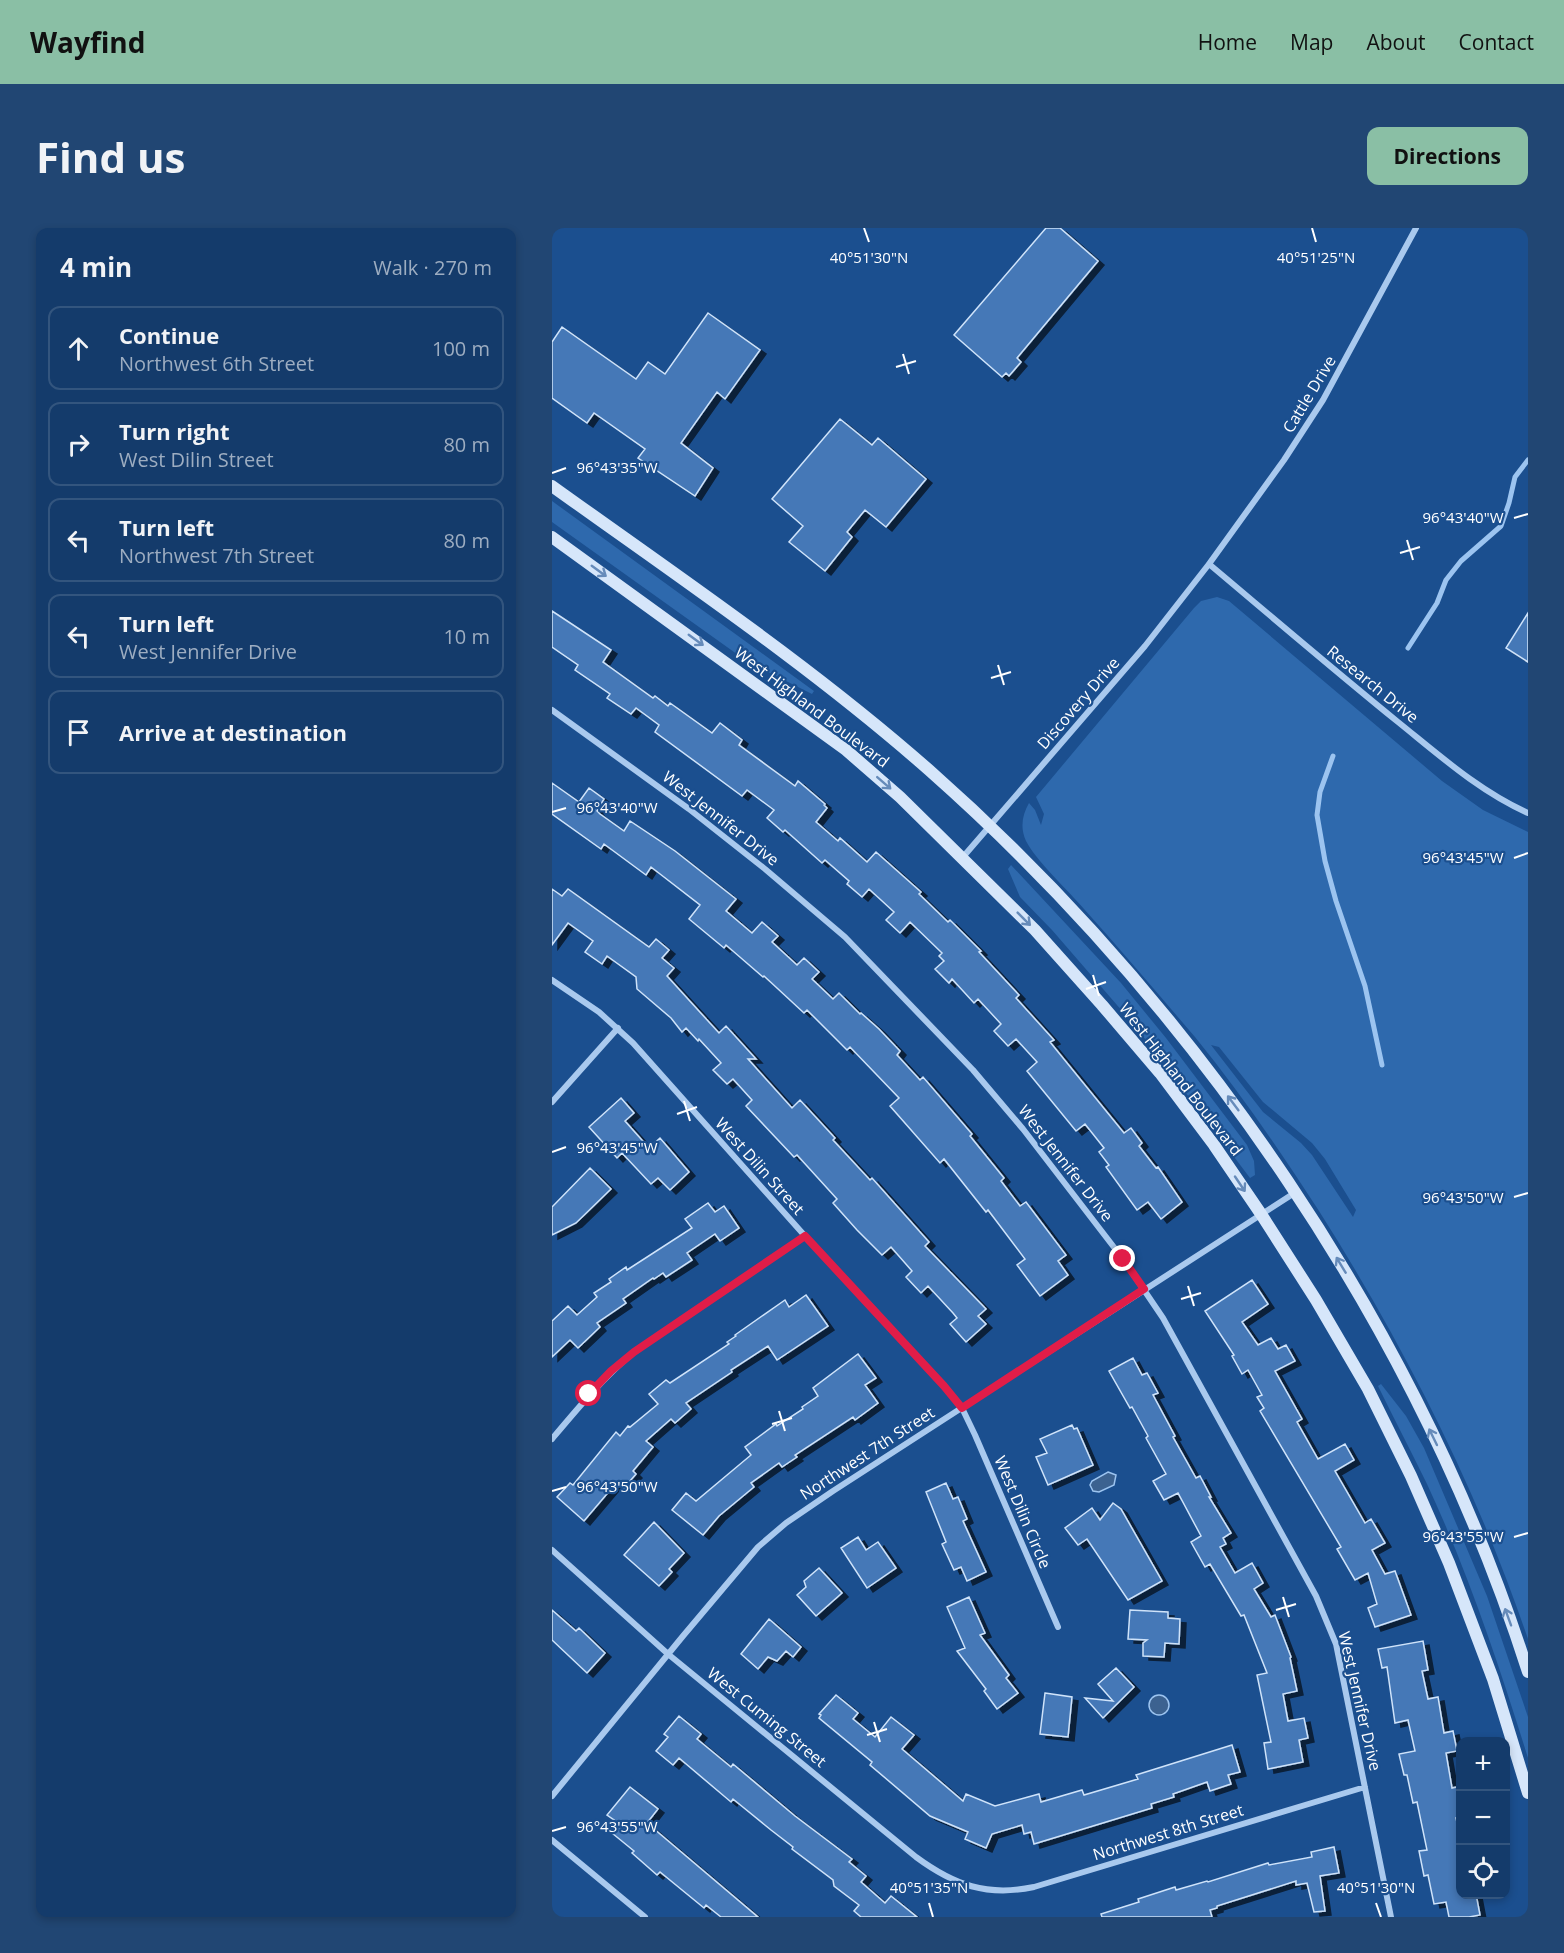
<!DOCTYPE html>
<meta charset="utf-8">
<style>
:root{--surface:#143b6b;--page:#214673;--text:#f1f3f6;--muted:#9dadc1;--line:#33557e;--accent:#8abfa5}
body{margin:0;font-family:"Open Sans",sans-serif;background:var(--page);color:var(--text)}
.controls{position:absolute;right:18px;bottom:18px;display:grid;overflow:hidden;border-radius:12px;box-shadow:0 3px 9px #0003}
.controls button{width:54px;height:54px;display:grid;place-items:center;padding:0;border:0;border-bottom:2px solid var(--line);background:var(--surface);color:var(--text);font:30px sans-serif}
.stop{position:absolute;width:18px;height:18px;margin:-14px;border:4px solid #e11d48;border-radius:50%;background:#fff}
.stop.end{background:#e11d48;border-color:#fff;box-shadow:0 2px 6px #0008}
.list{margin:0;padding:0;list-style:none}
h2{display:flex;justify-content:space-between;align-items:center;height:78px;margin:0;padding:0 24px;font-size:26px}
h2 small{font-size:20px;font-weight:400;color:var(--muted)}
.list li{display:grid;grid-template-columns:39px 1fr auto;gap:18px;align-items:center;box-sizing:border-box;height:84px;margin:0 12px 12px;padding:0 12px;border:2px solid var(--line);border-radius:12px}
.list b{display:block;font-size:22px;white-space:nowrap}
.list p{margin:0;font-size:20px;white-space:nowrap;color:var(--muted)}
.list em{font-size:20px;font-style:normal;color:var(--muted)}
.icon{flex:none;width:33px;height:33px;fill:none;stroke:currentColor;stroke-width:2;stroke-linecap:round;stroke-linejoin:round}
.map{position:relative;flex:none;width:976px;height:1689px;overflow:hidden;border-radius:12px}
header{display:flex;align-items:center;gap:36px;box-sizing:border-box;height:84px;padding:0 30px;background:var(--accent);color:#111}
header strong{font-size:28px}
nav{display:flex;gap:33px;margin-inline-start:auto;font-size:21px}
.intro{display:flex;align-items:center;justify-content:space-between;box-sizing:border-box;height:144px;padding:0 36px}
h1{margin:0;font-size:42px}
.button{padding:15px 27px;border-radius:12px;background:var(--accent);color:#111;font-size:21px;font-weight:700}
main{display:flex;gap:36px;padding:0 36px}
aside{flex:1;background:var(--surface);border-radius:12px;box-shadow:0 3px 9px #0003}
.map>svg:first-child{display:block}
.green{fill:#2e69ad;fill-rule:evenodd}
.water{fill:#3c6290;stroke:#9cc4f0;stroke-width:1.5}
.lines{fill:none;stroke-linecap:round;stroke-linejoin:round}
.stream{stroke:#9cc4f0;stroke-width:5}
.building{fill:#4478b7;stroke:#cfe3fa;stroke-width:1.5;filter:url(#shadow)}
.street{stroke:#a9c9ee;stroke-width:6}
.secondary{stroke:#d6e6fa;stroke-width:12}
.oneway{stroke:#668bba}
.route{stroke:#e11d48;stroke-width:8}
.ticks{fill:none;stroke:#fff;stroke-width:2}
.labels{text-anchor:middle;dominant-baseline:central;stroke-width:4.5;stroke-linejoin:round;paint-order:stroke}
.street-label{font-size:16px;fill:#fff;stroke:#1b4f8f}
.ticks-label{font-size:15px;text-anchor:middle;fill:#fff;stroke:#1b4f8f;stroke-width:4.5;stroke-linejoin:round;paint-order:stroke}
</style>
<header>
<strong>Wayfind</strong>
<nav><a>Home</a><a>Map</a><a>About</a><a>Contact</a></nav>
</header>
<div class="intro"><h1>Find us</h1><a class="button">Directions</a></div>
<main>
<aside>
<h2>4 min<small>Walk · 270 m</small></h2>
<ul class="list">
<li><svg class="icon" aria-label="ahead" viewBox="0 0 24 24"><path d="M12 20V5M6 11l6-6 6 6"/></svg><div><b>Continue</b><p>Northwest 6th Street</p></div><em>100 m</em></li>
<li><svg class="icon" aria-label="right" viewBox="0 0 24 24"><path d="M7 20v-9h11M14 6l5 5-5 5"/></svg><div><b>Turn right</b><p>West Dilin Street</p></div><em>80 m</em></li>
<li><svg class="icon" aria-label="left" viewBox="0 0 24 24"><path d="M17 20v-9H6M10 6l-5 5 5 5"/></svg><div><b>Turn left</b><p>Northwest 7th Street</p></div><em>80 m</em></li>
<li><svg class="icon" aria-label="left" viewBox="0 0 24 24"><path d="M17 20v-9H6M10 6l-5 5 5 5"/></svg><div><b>Turn left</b><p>West Jennifer Drive</p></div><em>10 m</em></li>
<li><svg class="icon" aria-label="arrive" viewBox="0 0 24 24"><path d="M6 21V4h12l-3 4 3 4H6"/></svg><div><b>Arrive at destination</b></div></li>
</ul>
</aside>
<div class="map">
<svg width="976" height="1689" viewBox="0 0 976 1689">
<defs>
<filter id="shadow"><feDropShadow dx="6" dy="4" stdDeviation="0" flood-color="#0009"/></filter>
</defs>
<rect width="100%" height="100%" fill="#1b4f8f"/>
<!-- green -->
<path class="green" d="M 0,273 L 262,463 L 260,466 L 196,434 L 0,294 Z
M 665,369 L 677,373 L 890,553 L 931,582 L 976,604 L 976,1411 C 925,1261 852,1117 767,983 C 728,923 688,864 643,809 C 606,766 570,723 532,681 C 516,662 485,634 474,613 C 468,600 470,587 477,575 L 483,582 L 489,597 L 492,586 L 484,569 L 642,380 L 649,373 ZM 659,817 L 667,819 L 711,874 L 760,915 L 773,931 L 804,982 L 801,989 L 760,927 L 749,915 L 711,884 Z
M 459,637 L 569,755 L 614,810 L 695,917 L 702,933 L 703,947 L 698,950 L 584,799 L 500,702 L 468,669 L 456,641 Z
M 829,1156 L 854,1188 L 872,1220 L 935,1368 L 976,1489 L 976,1530 C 947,1437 916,1344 875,1256 C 859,1223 842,1191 826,1158 Z"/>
<!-- water -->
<path class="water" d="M 556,1244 L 564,1247 L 562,1257 L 547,1264 L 541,1263 L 538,1257 L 540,1253 Z
M597 1477a10 10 0 1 1 20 0a10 10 0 1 1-20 0Z"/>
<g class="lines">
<!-- stream -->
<path class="stream" d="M 856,420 L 885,375 L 894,352 L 909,333 L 949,298 L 957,275 L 963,249 L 976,232
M 781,528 L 768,564 L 765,587 L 773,633 L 784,673 L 813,758 L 830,837"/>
</g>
<!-- building -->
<path class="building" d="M 494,0 L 508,0 L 546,33 L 465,130 L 469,134 L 457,148 L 454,145 L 450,149 L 402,107 Z
M 156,85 L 208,122 L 173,171 L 165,164 L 129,215 L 161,240 L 143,268 L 86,230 L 93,221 L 42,185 L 35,195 L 0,170 L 0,114 L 10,99 L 84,151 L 96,134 L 113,146 Z
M 288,191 L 320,217 L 326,210 L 374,251 L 334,299 L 313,282 L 295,304 L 300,309 L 273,343 L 237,314 L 251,298 L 220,271 Z
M 0,383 L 59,422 L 51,434 L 101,470 L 103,468 L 116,478 L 118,475 L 160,505 L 168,495 L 190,512 L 187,517 L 243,558 L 246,553 L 273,576 L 272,577 L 275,580 L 264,594 L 286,613 L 288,610 L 315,634 L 324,624 L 369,664 L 367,666 L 396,694 L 398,692 L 429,723 L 427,724 L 467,767 L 464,770 L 502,812 L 498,814 L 572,905 L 579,900 L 590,915 L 587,918 L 604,940 L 606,939 L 630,974 L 609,991 L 596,974 L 585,982 L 554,939 L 557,937 L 547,924 L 552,920 L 533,896 L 524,903 L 475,843 L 485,834 L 464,811 L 456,818 L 442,803 L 449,796 L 426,771 L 422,775 L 400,751 L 397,755 L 383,741 L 392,733 L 387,728 L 390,725 L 358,694 L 348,705 L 334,692 L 342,684 L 317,661 L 310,669 L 295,656 L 297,653 L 273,632 L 270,635 L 233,602 L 231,604 L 215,590 L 222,582 L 195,562 L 190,568 L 103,504 L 107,497 L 84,480 L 79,486 L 55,470 L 58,466 L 23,442 L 26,437 L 0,419 Z
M 976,385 L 976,434 L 954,420 Z
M 0,555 L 27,574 L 37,560 L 52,571 L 45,583 L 48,586 L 72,603 L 78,593 L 123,623 L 184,671 L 174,683 L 200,705 L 210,694 L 226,708 L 220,714 L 245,737 L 252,730 L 267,744 L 260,751 L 281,771 L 287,765 L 308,786 L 309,785 L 327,801 L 348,823 L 345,827 L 368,852 L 371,849 L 420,906 L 418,908 L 452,950 L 449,953 L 468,978 L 474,974 L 514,1027 L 506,1033 L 516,1047 L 488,1068 L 465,1037 L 473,1031 L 436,982 L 434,984 L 392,931 L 388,935 L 338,878 L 347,870 L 298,819 L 295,822 L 255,782 L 252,785 L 212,748 L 211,749 L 174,717 L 172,720 L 137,691 L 148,677 L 99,639 L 94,647 L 52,616 L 49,621 L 0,586 Z
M 0,661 L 10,668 L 16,661 L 97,719 L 104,711 L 117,722 L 110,730 L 122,740 L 115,748 L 167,805 L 174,798 L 204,831 L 196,831 L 240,880 L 248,872 L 283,910 L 281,912 L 318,952 L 320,950 L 377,1014 L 373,1018 L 434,1081 L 426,1088 L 434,1096 L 414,1114 L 398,1096 L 405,1090 L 401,1085 L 376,1058 L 369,1065 L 354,1049 L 360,1043 L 339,1019 L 330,1027 L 305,1002 L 281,975 L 285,971 L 245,927 L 242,929 L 194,878 L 200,872 L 181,851 L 175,856 L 161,842 L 169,835 L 147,811 L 146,813 L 134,800 L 130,804 L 119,790 L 85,761 L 84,749 L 55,728 L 50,736 L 33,724 L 41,713 L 16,695 L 0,717 Z
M 69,870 L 82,885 L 73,893 L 97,920 L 108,910 L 137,944 L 118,962 L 106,950 L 99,956 L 70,925 L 65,930 L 37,899 Z
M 38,940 L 59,961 L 24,995 L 0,1007 L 0,979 Z
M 156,975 L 163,984 L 172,978 L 187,1000 L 168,1013 L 163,1006 L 135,1025 L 140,1032 L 114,1049 L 111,1045 L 102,1051 L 101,1050 L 71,1071 L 74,1075 L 45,1095 L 48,1099 L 26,1120 L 18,1112 L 0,1129 L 0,1093 L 16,1078 L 25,1087 L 45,1069 L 42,1065 L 59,1054 L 57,1051 L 74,1039 L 75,1042 L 140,1000 L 133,991 Z
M 700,1052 L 716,1076 L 690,1094 L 706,1117 L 719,1110 L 726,1121 L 734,1117 L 743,1133 L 723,1143 L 750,1191 L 745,1194 L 766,1231 L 793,1216 L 802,1232 L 783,1243 L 813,1295 L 819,1291 L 833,1315 L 820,1322 L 833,1346 L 843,1343 L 859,1387 L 823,1399 L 816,1380 L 825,1376 L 816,1345 L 803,1352 L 785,1321 L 789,1319 L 708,1183 L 712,1180 L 705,1169 L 710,1167 L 696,1142 L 690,1146 L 680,1128 L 682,1127 L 653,1083 Z
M 254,1067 L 276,1098 L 225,1132 L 216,1118 L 179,1142 L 180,1144 L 134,1175 L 139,1181 L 123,1195 L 119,1191 L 94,1213 L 101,1219 L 81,1243 L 84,1246 L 72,1260 L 65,1254 L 32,1293 L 5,1269 L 18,1255 L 21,1257 L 64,1204 L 68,1208 L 76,1198 L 78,1199 L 106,1176 L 97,1166 L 114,1152 L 118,1155 L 177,1116 L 175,1114 L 184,1108 L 183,1107 L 233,1072 L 237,1079 Z
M 306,1126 L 324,1150 L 313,1157 L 326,1175 L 303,1192 L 301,1189 L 243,1227 L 245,1229 L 230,1239 L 227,1235 L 199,1255 L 202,1259 L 167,1288 L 151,1307 L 120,1282 L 134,1265 L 144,1273 L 199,1227 L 193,1219 L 224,1196 L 225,1198 L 251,1181 L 250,1179 L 266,1168 L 261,1160 Z
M 581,1130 L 590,1147 L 595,1145 L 606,1165 L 601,1167 L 623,1208 L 621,1209 L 644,1250 L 648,1248 L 659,1269 L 657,1269 L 679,1305 L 671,1310 L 674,1316 L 668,1319 L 683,1345 L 700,1335 L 711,1355 L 702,1361 L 719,1389 L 723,1387 L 739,1429 L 738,1430 L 745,1463 L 731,1466 L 736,1493 L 752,1490 L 756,1510 L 747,1512 L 751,1534 L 716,1541 L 712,1515 L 719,1514 L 705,1447 L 715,1445 L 692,1387 L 689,1388 L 658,1336 L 653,1339 L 639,1314 L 649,1308 L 626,1265 L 612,1272 L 601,1253 L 614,1246 L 594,1210 L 596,1208 L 580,1179 L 578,1180 L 557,1143 Z
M 520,1197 L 522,1201 L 525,1200 L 541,1237 L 496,1257 L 484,1229 L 495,1225 L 488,1211 Z
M 394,1255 L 401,1271 L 406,1269 L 415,1291 L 411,1293 L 434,1344 L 415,1353 L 409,1339 L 402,1342 L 390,1316 L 394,1314 L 374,1264 Z
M 561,1275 L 569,1281 L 610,1353 L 576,1372 L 535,1311 L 526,1317 L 513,1300 L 540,1280 L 548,1292 Z
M 102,1294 L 132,1325 L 117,1341 L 120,1344 L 107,1358 L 72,1327 Z
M 306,1309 L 314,1322 L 326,1314 L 344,1340 L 315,1360 L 289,1320 Z
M 267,1340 L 290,1365 L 264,1388 L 245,1367 L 254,1359 L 252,1353 Z
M 417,1369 L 433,1405 L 428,1407 L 457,1447 L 454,1450 L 466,1465 L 445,1481 L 432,1463 L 434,1461 L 405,1423 L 413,1420 L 395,1379 Z
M 0,1382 L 24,1403 L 27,1400 L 53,1425 L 35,1445 L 0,1412 Z
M 578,1382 L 616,1384 L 616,1390 L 628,1391 L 627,1416 L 613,1415 L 612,1429 L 591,1428 L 591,1415 L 595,1412 L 576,1411 Z
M 217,1391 L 249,1419 L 241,1429 L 234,1423 L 225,1433 L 216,1429 L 206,1441 L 189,1426 Z
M 871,1413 L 876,1442 L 870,1443 L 876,1471 L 886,1469 L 892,1505 L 901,1503 L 905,1523 L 894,1525 L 900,1560 L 909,1558 L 909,1590 L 904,1590 L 909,1612 L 909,1666 L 924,1666 L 928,1687 L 917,1689 L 897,1689 L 894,1674 L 882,1676 L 876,1647 L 872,1648 L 867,1623 L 875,1622 L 865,1574 L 861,1575 L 855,1547 L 852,1547 L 847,1526 L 863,1523 L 856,1492 L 843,1495 L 835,1439 L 830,1440 L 826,1421 Z
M 564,1440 L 582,1459 L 551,1490 L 533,1470 L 561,1473 L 546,1456 Z
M 493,1465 L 520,1469 L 516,1509 L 488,1506 Z
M 284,1467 L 306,1485 L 301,1491 L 323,1509 L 339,1489 L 362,1507 L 350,1521 L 411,1573 L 414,1566 L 443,1578 L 487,1566 L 489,1574 L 530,1562 L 532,1567 L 586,1551 L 584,1547 L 680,1517 L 688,1544 L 676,1547 L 679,1556 L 658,1563 L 655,1554 L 621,1566 L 622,1569 L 599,1576 L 600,1580 L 482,1616 L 479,1604 L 472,1606 L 470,1597 L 440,1606 L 434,1620 L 413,1611 L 416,1604 L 378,1588 L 318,1537 L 320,1534 L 267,1490 L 269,1487 L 267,1486 Z
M 127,1488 L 149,1506 L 145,1511 L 179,1539 L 181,1536 L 243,1588 L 300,1631 L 297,1634 L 314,1648 L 309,1654 L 333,1675 L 339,1668 L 365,1689 L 309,1689 L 302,1683 L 307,1677 L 282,1658 L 281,1652 L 240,1621 L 241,1619 L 219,1602 L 181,1571 L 179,1574 L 127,1530 L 121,1537 L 104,1523 L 116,1509 L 112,1506 Z
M 78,1559 L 106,1581 L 95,1595 L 206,1689 L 169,1689 L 154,1677 L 152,1680 L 108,1644 L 105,1647 L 80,1625 L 82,1623 L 55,1601 L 62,1592 L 55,1587 Z
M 782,1619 L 787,1645 L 768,1648 L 773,1683 L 762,1684 L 755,1655 L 744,1657 L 744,1653 L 665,1678 L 665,1680 L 658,1682 L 660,1689 L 550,1689 L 549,1686 L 587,1674 L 586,1671 L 623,1659 L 624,1662 L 655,1653 L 656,1654 L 716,1635 L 717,1637 L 760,1629 L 759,1624 Z"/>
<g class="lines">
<!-- street -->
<path class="street" d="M 657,336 C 720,389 782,442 846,494 C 887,527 927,563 976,585
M 0,482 L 137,581 L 213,641 L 293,709 L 421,842 L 471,901 L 571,1031 L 611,1090 L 764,1368 L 784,1416 L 839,1689
M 411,629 L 593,418 L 657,336 L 732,232 L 771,172 L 864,0
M 0,752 L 47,784 L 81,815 L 253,1008 L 392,1158 L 410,1180 L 423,1207 L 506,1399
M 0,874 L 66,800
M 0,1211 C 26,1180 51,1150 82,1124 L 253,1008
M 0,1322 L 116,1426 L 364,1629 C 402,1657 435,1669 482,1659 L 813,1559
M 0,1568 L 131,1408 L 206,1319 L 234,1295 L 281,1263 L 744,964
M 0,1612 L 93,1689"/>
<!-- secondary -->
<path class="secondary" d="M 0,258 C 128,350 259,438 377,542 C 645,779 867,1102 976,1444
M 0,309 L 294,522 L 348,569 L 483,702 L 550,777 L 608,845 L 662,917 L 709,986 L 764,1072 L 816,1161 L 859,1248 L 897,1335 L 941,1451 L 976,1565"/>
</g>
<!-- one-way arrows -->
<defs><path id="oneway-shaft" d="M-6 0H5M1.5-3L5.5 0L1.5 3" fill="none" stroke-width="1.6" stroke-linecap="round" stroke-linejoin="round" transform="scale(1.5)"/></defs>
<g class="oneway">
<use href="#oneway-shaft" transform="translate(47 343) rotate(36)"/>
<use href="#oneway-shaft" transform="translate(144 412) rotate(36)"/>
<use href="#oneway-shaft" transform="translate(332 555) rotate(41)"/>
<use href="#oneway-shaft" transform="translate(472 691) rotate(45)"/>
<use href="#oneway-shaft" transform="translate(681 875) rotate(-127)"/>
<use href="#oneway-shaft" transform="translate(688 956) rotate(56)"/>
<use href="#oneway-shaft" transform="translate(789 1037) rotate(-121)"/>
<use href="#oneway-shaft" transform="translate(881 1209) rotate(-116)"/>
<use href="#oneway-shaft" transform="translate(956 1389) rotate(-110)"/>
</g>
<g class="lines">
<!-- route -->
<path class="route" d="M 37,1166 L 59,1143 L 82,1124 L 253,1008 L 392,1158 L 410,1180 L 592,1061 L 571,1031"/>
</g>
<!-- ticks -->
<path class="ticks" d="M 312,0 L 317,14M 760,0 L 764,14M 351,126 L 357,146M 344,139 L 364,133M 0,245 L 14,240M 962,290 L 976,286M 855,312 L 861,332M 848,325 L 868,319M 446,437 L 452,457M 439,450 L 459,444M 0,584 L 14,580M 962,630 L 976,625M 541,747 L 547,768M 534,761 L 554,754M 132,873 L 138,893M 125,886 L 145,879M 0,924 L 14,919M 962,969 L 976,965M 636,1058 L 642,1078M 629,1071 L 649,1065M 227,1183 L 233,1203M 220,1196 L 240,1190M 0,1263 L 14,1259M 962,1309 L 976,1305M 731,1369 L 737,1389M 724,1382 L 744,1376M 322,1494 L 328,1514M 315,1507 L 335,1501M 0,1603 L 14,1599M 377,1675 L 381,1689M 824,1675 L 829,1689"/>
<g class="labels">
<!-- street labels -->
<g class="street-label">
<text transform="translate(757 166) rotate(-59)">Cattle Drive</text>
<text transform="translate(821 456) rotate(39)">Research Drive</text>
<text transform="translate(526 475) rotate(-49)">Discovery Drive</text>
<text transform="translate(260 479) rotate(37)">West Highland Boulevard</text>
<text transform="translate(169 590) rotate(38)">West Jennifer Drive</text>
<text transform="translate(629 851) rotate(52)">West Highland Boulevard</text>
<text transform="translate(514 935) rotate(52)">West Jennifer Drive</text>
<text transform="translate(208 938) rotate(48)">West Dilin Street</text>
<text transform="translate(315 1225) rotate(-33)">Northwest 7th Street</text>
<text transform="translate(471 1284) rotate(67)">West Dilin Circle</text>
<text transform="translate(808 1473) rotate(77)">West Jennifer Drive</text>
<text transform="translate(215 1489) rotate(39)">West Cuming Street</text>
<text transform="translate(616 1604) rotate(-17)">Northwest 8th Street</text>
</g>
</g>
<g class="ticks-label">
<text x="317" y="35">40°51'30"N</text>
<text x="764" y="35">40°51'25"N</text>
<text x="65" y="245">96°43'35"W</text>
<text x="911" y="295">96°43'40"W</text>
<text x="65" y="585">96°43'40"W</text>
<text x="911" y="635">96°43'45"W</text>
<text x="65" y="925">96°43'45"W</text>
<text x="911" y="975">96°43'50"W</text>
<text x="65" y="1264">96°43'50"W</text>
<text x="911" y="1314">96°43'55"W</text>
<text x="65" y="1604">96°43'55"W</text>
<text x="377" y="1665">40°51'35"N</text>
<text x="824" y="1665">40°51'30"N</text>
</g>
</svg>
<div class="controls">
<button>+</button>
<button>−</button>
<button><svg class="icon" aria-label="locate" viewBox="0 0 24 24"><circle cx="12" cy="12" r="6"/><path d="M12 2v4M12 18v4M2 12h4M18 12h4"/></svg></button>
</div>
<div class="stop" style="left:37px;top:1166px"></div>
<div class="stop end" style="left:571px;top:1031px"></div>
</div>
</main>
